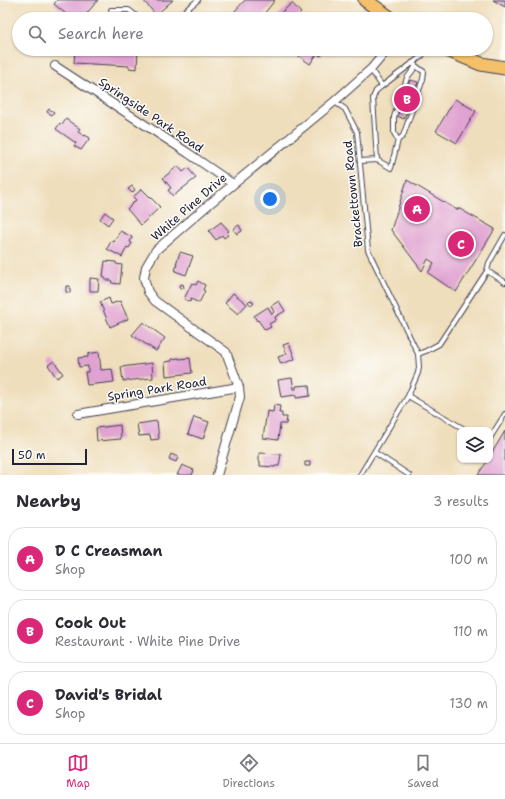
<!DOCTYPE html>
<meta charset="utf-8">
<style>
:root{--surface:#fff;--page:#f2f2f3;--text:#2b2b33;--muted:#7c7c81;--line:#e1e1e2;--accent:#db2777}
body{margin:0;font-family:"Shantell Sans",sans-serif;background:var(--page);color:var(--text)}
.controls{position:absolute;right:12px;bottom:12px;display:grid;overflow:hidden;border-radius:8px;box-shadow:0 1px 3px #0004}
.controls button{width:36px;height:36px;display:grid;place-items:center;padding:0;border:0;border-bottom:1px solid var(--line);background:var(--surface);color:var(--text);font:20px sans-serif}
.scale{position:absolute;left:12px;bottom:10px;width:75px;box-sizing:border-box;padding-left:4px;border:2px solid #22223b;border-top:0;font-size:11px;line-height:14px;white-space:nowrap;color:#22223b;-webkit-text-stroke:3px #fdfcf7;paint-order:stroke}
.you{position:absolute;left:270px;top:199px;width:14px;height:14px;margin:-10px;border:3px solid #fff;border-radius:50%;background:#1a73e8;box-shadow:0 0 0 6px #1a73e833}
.badge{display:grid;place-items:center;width:26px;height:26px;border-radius:50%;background:var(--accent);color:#fff;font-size:13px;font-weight:700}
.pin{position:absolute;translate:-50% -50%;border:2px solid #fff;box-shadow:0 1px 4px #0006}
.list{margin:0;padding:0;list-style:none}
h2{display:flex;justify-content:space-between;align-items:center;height:52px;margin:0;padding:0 16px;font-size:17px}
h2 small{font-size:13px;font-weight:400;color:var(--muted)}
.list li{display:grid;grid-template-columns:26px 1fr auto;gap:12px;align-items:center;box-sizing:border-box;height:64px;margin:0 8px 8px;padding:0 8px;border:1px solid var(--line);border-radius:16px}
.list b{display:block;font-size:15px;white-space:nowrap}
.list p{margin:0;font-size:13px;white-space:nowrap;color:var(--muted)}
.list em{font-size:13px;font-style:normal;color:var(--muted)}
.icon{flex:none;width:22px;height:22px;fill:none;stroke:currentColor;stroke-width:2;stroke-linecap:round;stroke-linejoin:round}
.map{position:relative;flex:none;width:505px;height:475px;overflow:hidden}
.search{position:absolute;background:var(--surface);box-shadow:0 1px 3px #0004;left:12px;right:12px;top:12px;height:44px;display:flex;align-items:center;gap:10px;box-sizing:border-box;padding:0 14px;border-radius:22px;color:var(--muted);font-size:15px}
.sheet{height:268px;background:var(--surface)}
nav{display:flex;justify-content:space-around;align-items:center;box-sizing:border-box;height:56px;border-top:1px solid var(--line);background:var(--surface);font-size:11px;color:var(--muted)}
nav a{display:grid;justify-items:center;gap:2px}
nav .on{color:var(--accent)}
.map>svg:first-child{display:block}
.building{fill:#e0a2d1}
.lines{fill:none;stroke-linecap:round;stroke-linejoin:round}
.lane-casing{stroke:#413e4e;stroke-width:6}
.street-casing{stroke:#413e4e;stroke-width:10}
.primary-casing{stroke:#413e4e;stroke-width:15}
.lane{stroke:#fff;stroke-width:4}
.street{stroke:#fff;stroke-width:8}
.primary{stroke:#f4c16a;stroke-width:13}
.labels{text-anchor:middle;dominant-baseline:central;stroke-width:3;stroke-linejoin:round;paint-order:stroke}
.street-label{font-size:12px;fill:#22223b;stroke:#fdfcf7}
</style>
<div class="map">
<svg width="505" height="475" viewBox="0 0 505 475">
<rect width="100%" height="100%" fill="#fdfcf7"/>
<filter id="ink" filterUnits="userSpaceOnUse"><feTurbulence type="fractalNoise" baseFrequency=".025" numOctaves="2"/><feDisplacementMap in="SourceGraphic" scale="8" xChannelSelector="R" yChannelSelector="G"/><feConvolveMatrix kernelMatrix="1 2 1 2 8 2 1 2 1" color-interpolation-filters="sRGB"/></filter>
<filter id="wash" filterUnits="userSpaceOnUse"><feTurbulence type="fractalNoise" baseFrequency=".012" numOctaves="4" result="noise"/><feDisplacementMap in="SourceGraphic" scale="16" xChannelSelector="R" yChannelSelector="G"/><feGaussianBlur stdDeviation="0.9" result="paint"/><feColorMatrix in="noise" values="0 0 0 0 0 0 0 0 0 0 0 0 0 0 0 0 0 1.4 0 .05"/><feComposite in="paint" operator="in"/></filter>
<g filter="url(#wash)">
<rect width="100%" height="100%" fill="#efdebc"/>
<g id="blocks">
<!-- building -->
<path class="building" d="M 57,0 L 98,0 L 82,19 L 72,19 L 54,4 Z
M 143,0 L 173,0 L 156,15 Z
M 245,0 L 275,0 L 260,19 L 240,19 L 233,13 Z
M 493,0 L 505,0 L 505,7 Z
M 292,3 L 301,13 L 294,19 L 274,19 Z
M 75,49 L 120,49 L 138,50 L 137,69 L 129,68 L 129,66 L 74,63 Z
M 289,49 L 326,49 L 321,56 L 317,54 L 310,64 Z
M 410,80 L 418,82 L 404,119 L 397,116 Z
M 455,99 L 476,111 L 457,143 L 436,131 Z
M 49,109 L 54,112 L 52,115 L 47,112 Z
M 66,119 L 80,129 L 78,132 L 84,136 L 85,135 L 90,138 L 81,150 L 74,146 L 76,143 L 56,129 L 60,123 L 62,125 Z
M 178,166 L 183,172 L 188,168 L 196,178 L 173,196 L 168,190 L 171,188 L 163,178 Z
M 407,180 L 457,210 L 458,208 L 495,229 L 456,292 L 428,273 L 434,263 L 428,259 L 422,271 L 391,230 Z
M 132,186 L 135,190 L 132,193 L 128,189 Z
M 142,189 L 160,207 L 141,225 L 127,209 L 136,200 L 133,197 Z
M 105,212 L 113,218 L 108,225 L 100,219 Z
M 221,222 L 229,231 L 226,233 L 228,235 L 224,238 L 222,235 L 216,240 L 209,231 Z
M 239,225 L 242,231 L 237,234 L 233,229 Z
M 120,231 L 132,237 L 130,242 L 132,243 L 129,248 L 127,247 L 122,257 L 107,249 L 111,241 L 114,242 Z
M 180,252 L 193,256 L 186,275 L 175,271 L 177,264 L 176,264 Z
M 105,261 L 116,262 L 116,264 L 122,265 L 120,284 L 112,283 L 111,280 L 105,280 L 105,277 L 103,276 Z
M 90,278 L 99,279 L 98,291 L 90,291 Z
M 198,281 L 205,285 L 203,290 L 205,291 L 199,303 L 191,299 L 190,302 L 184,299 L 192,283 L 196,285 Z
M 183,284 L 184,288 L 180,289 L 179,285 Z
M 66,286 L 70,286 L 70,293 L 66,292 Z
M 233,293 L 247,304 L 238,314 L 225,303 Z
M 109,298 L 111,304 L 120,301 L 128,319 L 110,327 L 100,302 Z
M 250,300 L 254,303 L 251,306 L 248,302 Z
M 279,301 L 285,311 L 275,317 L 276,320 L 269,324 L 271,327 L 265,330 L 258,320 L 257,321 L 254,316 L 268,307 L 272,314 L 274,312 L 271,306 Z
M 143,322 L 165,338 L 156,351 L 132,335 Z
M 289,343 L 295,359 L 281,364 L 278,357 L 287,354 L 283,345 Z
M 99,352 L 101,370 L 112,369 L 114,382 L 87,385 L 85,372 L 88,372 L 88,366 L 79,367 L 78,358 L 88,357 L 88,354 Z
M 179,358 L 179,359 L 190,358 L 192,373 L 166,376 L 165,362 L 172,361 L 172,359 Z
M 54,361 L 63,374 L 57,378 L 48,365 Z
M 152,363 L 153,378 L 123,381 L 121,367 Z
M 292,378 L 294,389 L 296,389 L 296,386 L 309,385 L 310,396 L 296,398 L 296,395 L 281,397 L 278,380 Z
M 274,405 L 280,406 L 279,413 L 282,413 L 282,417 L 287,417 L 286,424 L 280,424 L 278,440 L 263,438 L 267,411 L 273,412 Z
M 194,417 L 209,422 L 203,439 L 188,434 Z
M 157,421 L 159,439 L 151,440 L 150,435 L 139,436 L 137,424 Z
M 120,425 L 121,439 L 97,441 L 96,428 Z
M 505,431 L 505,475 L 478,475 L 488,460 L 490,460 L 490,456 Z
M 259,453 L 281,454 L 279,466 L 275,466 L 275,467 L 260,466 L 260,461 L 259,461 Z
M 171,454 L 178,457 L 176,462 L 169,459 Z
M 305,462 L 310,462 L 310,466 L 305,466 Z
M 182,465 L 194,470 L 192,475 L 177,475 Z"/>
</g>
</g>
<g filter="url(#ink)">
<use href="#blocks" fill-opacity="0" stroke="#413e4e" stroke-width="1"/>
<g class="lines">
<defs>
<path id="lane" d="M 111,10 L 129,10 L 140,19
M 175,19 L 198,0
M 382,86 L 422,56 L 426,49
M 335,102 L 345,109 L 357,132 L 368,250 L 418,354 L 419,367 L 418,373 L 408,396 L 360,475
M 398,140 L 394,133 L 394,117 L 407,78 L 416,66
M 377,160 L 391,168 L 398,140 L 403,136 L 423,79 L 424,72 L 412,63
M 360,161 L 377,160 L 373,98 L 376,91 L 382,86 L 371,70
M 487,271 L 489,263 L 505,235
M 418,354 L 426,351 L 439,344 L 487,271 L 505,282
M 408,396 L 466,430
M 490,438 L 505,414
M 374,452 L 409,475"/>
<path id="street" d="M 55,66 L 188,153 L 233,184
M 78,414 L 239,387
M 217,475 L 240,397 L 239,387 L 226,352 L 155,301 L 148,292 L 144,278 L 146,267 L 156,250 L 208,205 L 335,101 L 371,69 L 388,49"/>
<path id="primary" d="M 365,0 L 392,19
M 445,49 L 481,64 L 505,68"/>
</defs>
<!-- lane casing -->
<use href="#lane" class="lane-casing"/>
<!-- street casing -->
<use href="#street" class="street-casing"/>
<!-- primary casing -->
<use href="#primary" class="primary-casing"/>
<!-- lane -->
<use href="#lane" class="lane"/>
<!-- street -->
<use href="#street" class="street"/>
<!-- primary -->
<use href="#primary" class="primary"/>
</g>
</g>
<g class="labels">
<!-- street labels -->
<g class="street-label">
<text transform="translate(151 115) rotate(34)">Springside Park Road</text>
<text transform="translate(353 194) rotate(-96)">Brackettown Road</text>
<text transform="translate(189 207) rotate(-41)">White Pine Drive</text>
<text transform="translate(157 389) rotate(-9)">Spring Park Road</text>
</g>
</g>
</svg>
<div class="controls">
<button><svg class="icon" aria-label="layers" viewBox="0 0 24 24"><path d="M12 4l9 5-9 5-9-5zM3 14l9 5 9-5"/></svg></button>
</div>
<div class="scale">50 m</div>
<div class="you"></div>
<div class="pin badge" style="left:417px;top:209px">A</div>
<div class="pin badge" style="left:407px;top:99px">B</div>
<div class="pin badge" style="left:461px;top:244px">C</div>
<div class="search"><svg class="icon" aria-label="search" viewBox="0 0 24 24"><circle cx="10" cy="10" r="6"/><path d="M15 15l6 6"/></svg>Search here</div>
</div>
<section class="sheet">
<h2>Nearby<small>3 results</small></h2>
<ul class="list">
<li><span class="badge">A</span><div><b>D C Creasman</b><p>Shop</p></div><em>100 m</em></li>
<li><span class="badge">B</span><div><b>Cook Out</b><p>Restaurant · White Pine Drive</p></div><em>110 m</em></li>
<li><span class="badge">C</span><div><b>David's Bridal</b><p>Shop</p></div><em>130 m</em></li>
</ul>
</section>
<nav>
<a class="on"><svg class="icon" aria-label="map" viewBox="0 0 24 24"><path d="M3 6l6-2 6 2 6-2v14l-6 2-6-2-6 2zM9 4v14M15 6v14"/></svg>Map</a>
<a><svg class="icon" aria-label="directions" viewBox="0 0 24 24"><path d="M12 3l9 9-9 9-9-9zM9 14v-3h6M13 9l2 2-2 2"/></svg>Directions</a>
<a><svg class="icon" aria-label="saved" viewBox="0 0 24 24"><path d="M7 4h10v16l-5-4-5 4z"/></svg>Saved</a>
</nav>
